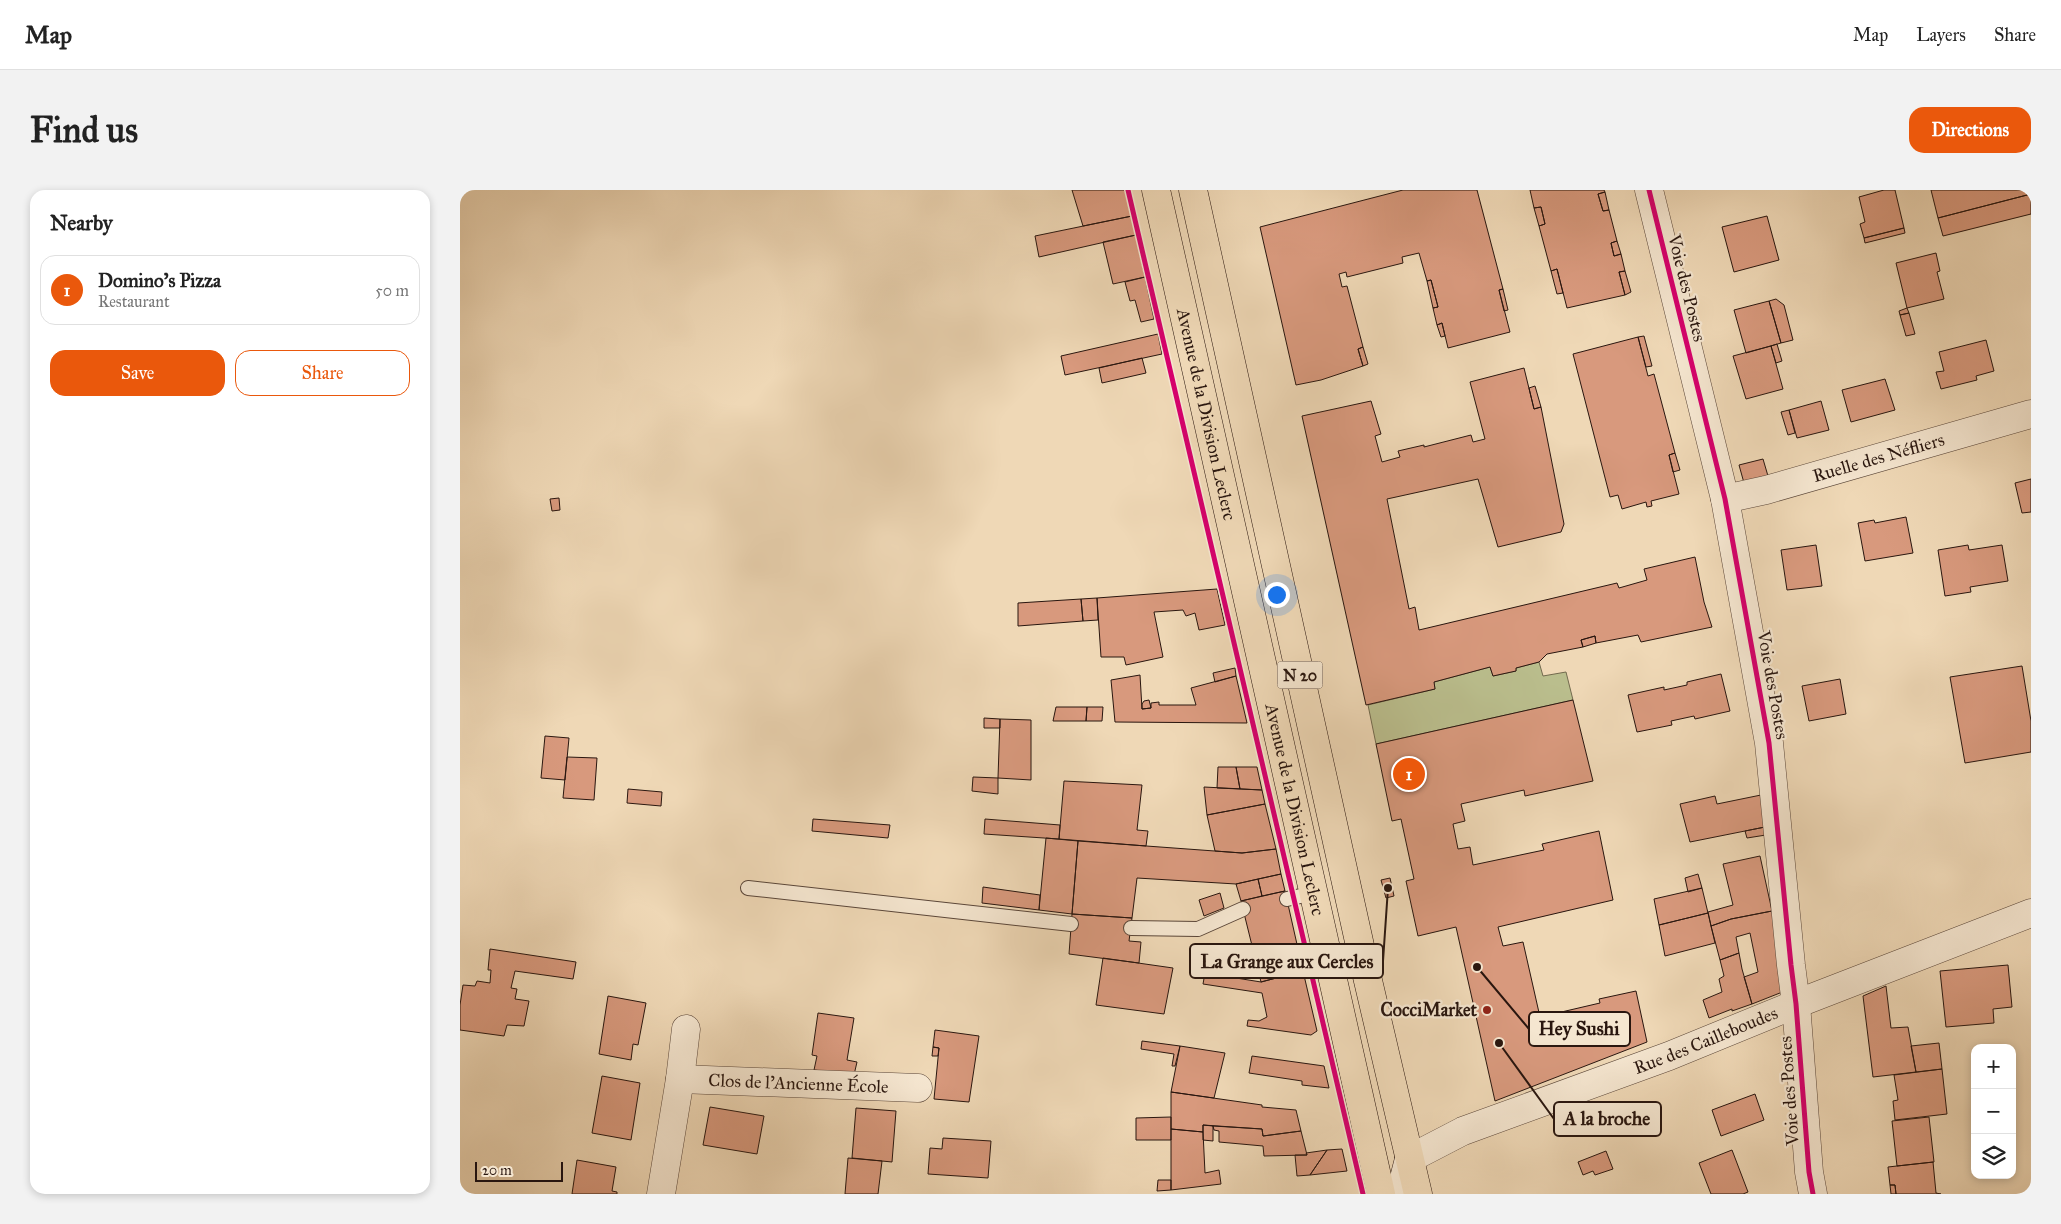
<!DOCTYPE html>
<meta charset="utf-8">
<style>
:root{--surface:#fff;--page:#f2f2f2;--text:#222;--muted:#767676;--line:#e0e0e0;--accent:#ea580c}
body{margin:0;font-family:"IM FELL Great Primer",serif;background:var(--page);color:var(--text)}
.controls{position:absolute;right:15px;bottom:15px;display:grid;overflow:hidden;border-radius:10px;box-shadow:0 2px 8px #0003}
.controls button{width:45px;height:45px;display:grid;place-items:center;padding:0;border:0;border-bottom:1px solid var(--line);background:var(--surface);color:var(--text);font:25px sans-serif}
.scale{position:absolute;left:15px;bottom:12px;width:88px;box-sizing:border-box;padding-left:5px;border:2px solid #29160f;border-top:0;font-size:14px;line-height:18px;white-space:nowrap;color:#29160f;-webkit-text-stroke:4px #f5e6d0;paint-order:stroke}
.you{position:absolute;left:816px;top:404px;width:18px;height:18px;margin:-12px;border:4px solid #fff;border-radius:50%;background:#1a73e8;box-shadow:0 0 0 8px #1a73e833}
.badge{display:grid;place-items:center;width:32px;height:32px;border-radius:50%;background:var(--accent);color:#fff;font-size:16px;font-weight:700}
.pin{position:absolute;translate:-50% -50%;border:2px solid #fff;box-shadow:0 1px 5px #0006}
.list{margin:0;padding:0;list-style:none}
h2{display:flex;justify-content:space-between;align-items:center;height:65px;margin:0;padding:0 20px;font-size:21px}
h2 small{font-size:16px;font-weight:400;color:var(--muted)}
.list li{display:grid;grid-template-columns:32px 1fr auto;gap:15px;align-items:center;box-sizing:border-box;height:70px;margin:0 10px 10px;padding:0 10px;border:1px solid var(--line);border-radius:15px}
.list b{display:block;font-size:19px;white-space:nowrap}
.list p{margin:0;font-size:16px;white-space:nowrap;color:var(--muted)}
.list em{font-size:16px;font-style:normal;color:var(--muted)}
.actions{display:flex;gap:10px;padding:15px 20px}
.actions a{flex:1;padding:11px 0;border:1px solid var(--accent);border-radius:15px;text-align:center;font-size:18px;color:var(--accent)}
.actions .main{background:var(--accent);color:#fff}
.icon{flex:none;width:28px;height:28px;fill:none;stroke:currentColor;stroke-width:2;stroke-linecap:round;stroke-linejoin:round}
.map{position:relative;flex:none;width:1571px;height:1004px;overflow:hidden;border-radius:15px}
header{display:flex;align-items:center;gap:30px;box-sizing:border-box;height:70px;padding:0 25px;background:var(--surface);border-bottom:1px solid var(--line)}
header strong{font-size:24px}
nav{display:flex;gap:28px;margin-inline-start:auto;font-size:18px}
.intro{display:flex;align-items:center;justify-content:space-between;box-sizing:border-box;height:120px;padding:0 30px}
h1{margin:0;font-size:35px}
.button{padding:12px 22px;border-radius:15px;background:var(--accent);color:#fff;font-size:18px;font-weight:700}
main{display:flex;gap:30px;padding:0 30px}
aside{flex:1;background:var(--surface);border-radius:15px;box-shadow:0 2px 8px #0003}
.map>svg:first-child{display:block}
.green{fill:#babe8d;stroke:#726a4e}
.building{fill:#d8997d;stroke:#29160f}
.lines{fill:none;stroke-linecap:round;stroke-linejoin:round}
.lane-casing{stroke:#5a4639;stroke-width:16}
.street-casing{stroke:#5a4639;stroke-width:29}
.secondary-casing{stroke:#29160f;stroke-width:29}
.primary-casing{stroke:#29160f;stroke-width:29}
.lane{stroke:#f5e6d0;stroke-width:14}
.street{stroke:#f5e6d0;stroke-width:28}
.secondary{stroke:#f5e6d0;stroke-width:28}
.primary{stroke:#efd8b6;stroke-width:28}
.cycleway-casing{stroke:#f5e6d0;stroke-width:8}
.cycleway{stroke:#d6006c;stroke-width:5}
.poi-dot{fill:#8f2418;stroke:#f5e6d0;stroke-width:2}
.labels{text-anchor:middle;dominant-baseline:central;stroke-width:4.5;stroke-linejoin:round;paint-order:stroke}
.shield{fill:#f5e6d0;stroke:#665449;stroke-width:1}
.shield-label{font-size:16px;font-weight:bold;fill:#29160f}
.street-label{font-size:18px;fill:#29160f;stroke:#f5e6d0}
.poi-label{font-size:18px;font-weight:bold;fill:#29160f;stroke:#f5e6d0;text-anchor:end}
.leader{fill:none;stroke:#29160f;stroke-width:2}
.callout-dot{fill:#29160f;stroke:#f5e6d0;stroke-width:2}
.callout{fill:#f5e6d0;stroke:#29160f;stroke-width:2}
.callout-label{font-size:19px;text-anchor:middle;font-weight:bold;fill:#29160f}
</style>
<header>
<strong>Map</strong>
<nav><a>Map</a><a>Layers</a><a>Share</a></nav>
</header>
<div class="intro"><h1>Find us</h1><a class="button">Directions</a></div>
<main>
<aside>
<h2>Nearby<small></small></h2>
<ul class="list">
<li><span class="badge">1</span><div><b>Domino’s Pizza</b><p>Restaurant</p></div><em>50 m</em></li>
</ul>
<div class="actions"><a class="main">Save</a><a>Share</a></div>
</aside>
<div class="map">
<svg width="1571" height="1004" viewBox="0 0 1571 1004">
<rect width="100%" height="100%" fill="#efd8b6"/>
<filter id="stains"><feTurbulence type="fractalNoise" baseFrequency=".004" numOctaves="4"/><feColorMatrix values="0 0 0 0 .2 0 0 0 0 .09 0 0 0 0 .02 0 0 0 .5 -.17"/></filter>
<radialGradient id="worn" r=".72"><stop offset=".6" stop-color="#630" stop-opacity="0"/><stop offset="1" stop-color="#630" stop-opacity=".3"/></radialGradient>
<!-- green -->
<path class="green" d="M 1079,472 L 1083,486 L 1106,482 L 1113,510 L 916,554 L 908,515 L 975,499 L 974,492 L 1030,477 L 1033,486 L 1056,481 L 1056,478 Z"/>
<!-- building -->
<path class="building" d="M 612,0 L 665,0 L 672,26 L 623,36 Z
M 943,0 L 1017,0 L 1043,99 L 1039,100 L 1050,142 L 988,158 L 982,133 L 977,135 L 973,118 L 978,117 L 971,90 L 967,91 L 959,63 L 942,67 L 943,73 L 887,87 L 886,82 L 879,84 L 882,97 L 887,96 L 903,157 L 898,159 L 903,176 L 861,190 L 836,195 L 800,37 Z
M 1070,0 L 1144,0 L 1145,2 L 1138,4 L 1143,21 L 1149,20 L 1157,51 L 1151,53 L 1154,66 L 1161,64 L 1165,81 L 1159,82 L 1165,105 L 1107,118 L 1097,79 L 1091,81 L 1079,36 L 1085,34 L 1081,17 L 1074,18 Z
M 1424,0 L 1435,0 L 1444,38 L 1404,48 L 1400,34 L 1405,32 L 1399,7 Z
M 1471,0 L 1571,0 L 1571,4 L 1478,28 Z
M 1145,2 L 1149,20 L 1143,21 L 1138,4 Z
M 1571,4 L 1571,24 L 1483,46 L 1478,28 Z
M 1081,17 L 1085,34 L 1079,36 L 1074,18 Z
M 672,26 L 676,45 L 579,67 L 575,46 Z
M 1307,26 L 1319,70 L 1274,82 L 1262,37 Z
M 1444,38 L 1445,43 L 1405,53 L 1404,48 Z
M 676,45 L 685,87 L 653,94 L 643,52 Z
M 1157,51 L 1161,64 L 1154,66 L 1151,53 Z
M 1476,63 L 1480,81 L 1477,82 L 1484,109 L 1447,118 L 1436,73 Z
M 1097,79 L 1103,103 L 1097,104 L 1091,81 Z
M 1165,81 L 1171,102 L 1165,105 L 1159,82 Z
M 685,87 L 694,129 L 681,132 L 675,110 L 670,111 L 665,92 Z
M 971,90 L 978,117 L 973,118 L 967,91 Z
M 1043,99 L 1048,120 L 1044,121 L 1039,100 Z
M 1316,109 L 1324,115 L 1333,150 L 1321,153 L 1309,111 Z
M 1309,111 L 1321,153 L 1286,163 L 1274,120 Z
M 1447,118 L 1449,123 L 1440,125 L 1439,121 Z
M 1449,123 L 1455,144 L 1446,146 L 1440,125 Z
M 982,133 L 985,146 L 981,147 L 977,135 Z
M 698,144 L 702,164 L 605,185 L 601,166 Z
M 1184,146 L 1192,176 L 1186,177 L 1178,147 Z
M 1178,147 L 1188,186 L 1194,184 L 1215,263 L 1209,265 L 1219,304 L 1191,311 L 1192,316 L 1187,317 L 1186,312 L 1162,319 L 1158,305 L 1150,307 L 1113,164 Z
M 1526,150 L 1534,181 L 1516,186 L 1517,190 L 1481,199 L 1476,182 L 1484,181 L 1479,162 Z
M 1317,154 L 1322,171 L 1316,173 L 1311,156 Z
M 1311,156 L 1323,199 L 1286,209 L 1273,166 Z
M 903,157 L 908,174 L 903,176 L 898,159 Z
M 682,168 L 686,183 L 642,193 L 639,178 Z
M 1064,178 L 1074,219 L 1081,217 L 1104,334 L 1101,342 L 1038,357 L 1018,289 L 927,309 L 949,419 L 955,417 L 959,440 L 1157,393 L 1159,398 L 1187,390 L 1184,379 L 1235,367 L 1244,412 L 1252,437 L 1181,452 L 1178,445 L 1136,453 L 1135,446 L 1121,450 L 1123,457 L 1087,464 L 1079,472 L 1056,478 L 1056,481 L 1033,486 L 1030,477 L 974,492 L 975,499 L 906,515 L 842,226 L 911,211 L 921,244 L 915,246 L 922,272 L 940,267 L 938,261 L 964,255 L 964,257 L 1011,245 L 1013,252 L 1025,249 L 1010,192 Z
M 1425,189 L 1435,220 L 1391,232 L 1382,200 Z
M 1075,196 L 1081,217 L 1074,219 L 1069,198 Z
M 1361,211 L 1369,240 L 1337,248 L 1329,220 Z
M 1329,220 L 1335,243 L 1328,245 L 1321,222 Z
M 1215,263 L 1220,280 L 1213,282 L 1209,265 Z
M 1303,269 L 1308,286 L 1284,293 L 1279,275 Z
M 1571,289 L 1571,322 L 1562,323 L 1555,293 Z
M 99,308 L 100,320 L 92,321 L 90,309 Z
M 1446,327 L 1453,363 L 1405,371 L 1398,333 L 1414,330 L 1415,333 Z
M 1356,355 L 1362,396 L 1327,400 L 1321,360 Z
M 1508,355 L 1509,360 L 1542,355 L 1548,391 L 1510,397 L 1511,402 L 1485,406 L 1478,360 Z
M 757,399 L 765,435 L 739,440 L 735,423 L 726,426 L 723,420 L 694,422 L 703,467 L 666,475 L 664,467 L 641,467 L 637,408 Z
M 637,408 L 638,430 L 623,431 L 621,409 Z
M 621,409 L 623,431 L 558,436 L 558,413 Z
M 1135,446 L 1136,453 L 1123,457 L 1121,450 Z
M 1562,476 L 1571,531 L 1571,562 L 1505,573 L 1490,487 Z
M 775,478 L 776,486 L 755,492 L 753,483 Z
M 1261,484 L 1270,521 L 1235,529 L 1234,526 L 1211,531 L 1212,535 L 1177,542 L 1168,505 L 1204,497 L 1204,500 L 1227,495 L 1227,492 Z
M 680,485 L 682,519 L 691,518 L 691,513 L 699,512 L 699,515 L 736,515 L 731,498 L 776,486 L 787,533 L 655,532 L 651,490 Z
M 1380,489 L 1386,524 L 1349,531 L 1342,496 Z
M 689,510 L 691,518 L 682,519 L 682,514 L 684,511 Z
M 1113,510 L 1133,591 L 1065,606 L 1064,600 L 1001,614 L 1005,631 L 993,634 L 998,659 L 1010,657 L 1013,675 L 1084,660 L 1082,654 L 1139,641 L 1153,710 L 1038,737 L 1043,756 L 1063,752 L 1080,827 L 1140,813 L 1139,809 L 1176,801 L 1187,852 L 1035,911 L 996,737 L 958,746 L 946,691 L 954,689 L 941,629 L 932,631 L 916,554 Z
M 596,517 L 627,517 L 626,531 L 593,531 Z
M 627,517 L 643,517 L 642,531 L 626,531 Z
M 524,528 L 540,529 L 540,538 L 524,538 Z
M 540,529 L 571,530 L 571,590 L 538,588 Z
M 85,546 L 109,548 L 105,590 L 81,588 Z
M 107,567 L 137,568 L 134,610 L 103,608 Z
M 758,577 L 776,577 L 780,599 L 757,598 Z
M 776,577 L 797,577 L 802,600 L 780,599 Z
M 513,587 L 538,588 L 538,604 L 512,601 Z
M 604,591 L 682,595 L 677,640 L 688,641 L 686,656 L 599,649 Z
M 744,597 L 802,600 L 805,614 L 747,625 Z
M 168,599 L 202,602 L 201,616 L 167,613 Z
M 1301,605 L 1305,637 L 1230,652 L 1220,614 L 1255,606 L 1257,614 Z
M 805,614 L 816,659 L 782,663 L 755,661 L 747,625 Z
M 353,629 L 430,635 L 428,648 L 352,641 Z
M 525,629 L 600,635 L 599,649 L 524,644 Z
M 1305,637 L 1306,645 L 1287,648 L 1285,641 Z
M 586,648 L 618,651 L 612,724 L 579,720 Z
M 618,651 L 782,663 L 816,659 L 821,684 L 776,694 L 677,688 L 672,728 L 612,724 Z
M 1300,666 L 1312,721 L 1271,729 L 1251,736 L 1248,722 L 1273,715 L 1263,674 Z
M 821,684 L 825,701 L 802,706 L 798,689 Z
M 1238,684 L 1242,698 L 1228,702 L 1225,688 Z
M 930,688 L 934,706 L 926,708 L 921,690 Z
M 798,689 L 802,706 L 781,711 L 776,694 Z
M 523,697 L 580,705 L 579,720 L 522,713 Z
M 1242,698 L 1248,723 L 1199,735 L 1194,709 Z
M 825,701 L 843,781 L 801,792 L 781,711 Z
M 760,703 L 764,718 L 744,726 L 739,710 Z
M 1312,721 L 1325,801 L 1292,814 L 1284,787 L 1298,782 L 1290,743 L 1276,747 L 1279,763 L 1260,770 L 1251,736 L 1271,729 Z
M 1248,723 L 1255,753 L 1205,766 L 1199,735 Z
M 612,724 L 672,728 L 669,751 L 681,752 L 679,773 L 609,764 Z
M 30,759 L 116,772 L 113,789 L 55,781 L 51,798 L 57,799 L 55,809 L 69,811 L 64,836 L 47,835 L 44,846 L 0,840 L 0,815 L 3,795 L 15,796 L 17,791 L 30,793 L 31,780 L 28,780 Z
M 1279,763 L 1282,779 L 1292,814 L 1272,821 L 1272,819 L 1249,828 L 1243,810 L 1262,802 L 1259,789 L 1264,786 L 1260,770 Z
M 643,768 L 713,778 L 704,824 L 636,815 Z
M 1548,775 L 1552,817 L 1533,819 L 1534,833 L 1486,837 L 1480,781 Z
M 843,781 L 857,841 L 851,845 L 787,836 L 788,830 L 799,831 L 807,827 L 802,803 L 743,794 L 745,783 L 801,792 Z
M 1426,796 L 1431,838 L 1448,837 L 1456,882 L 1413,887 L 1403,806 Z
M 148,806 L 186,813 L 178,855 L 173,854 L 171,870 L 139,864 Z
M 358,823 L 394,828 L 387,870 L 397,872 L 394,885 L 354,880 L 357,866 L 352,865 Z
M 475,840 L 519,846 L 509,912 L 474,909 L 479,858 L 473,857 Z
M 682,851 L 720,856 L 715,876 L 712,876 L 714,864 L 681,859 Z
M 1479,853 L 1482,879 L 1456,882 L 1451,856 Z
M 720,856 L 765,863 L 754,908 L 711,902 Z
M 473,857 L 479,858 L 478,866 L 472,866 Z
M 792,866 L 864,876 L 869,898 L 842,895 L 842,891 L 789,883 Z
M 1482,879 L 1487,924 L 1435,930 L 1433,911 L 1438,910 L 1434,885 Z
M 142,886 L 180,893 L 171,950 L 132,943 Z
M 711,902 L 802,915 L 802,917 L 836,920 L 841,941 L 803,946 L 802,939 L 743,935 L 743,942 L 711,939 Z
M 1295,904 L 1304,930 L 1261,946 L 1252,920 Z
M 250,917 L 304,926 L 297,964 L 243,955 Z
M 396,918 L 436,921 L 432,972 L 392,968 Z
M 711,927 L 711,950 L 676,950 L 676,928 Z
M 1469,927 L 1474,972 L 1437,976 L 1432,931 Z
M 743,935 L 753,936 L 753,951 L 743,950 Z
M 753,936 L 802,939 L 803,946 L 841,941 L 847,965 L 804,966 L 803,956 L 759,952 L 759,941 L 754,940 Z
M 711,939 L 743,942 L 745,983 L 759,980 L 761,994 L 711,1000 Z
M 483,948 L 531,951 L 528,988 L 468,984 L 470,958 L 482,959 Z
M 882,959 L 887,981 L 850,985 L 867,960 Z
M 867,960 L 850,985 L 837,986 L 835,965 L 847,965 L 846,963 Z
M 1272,960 L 1288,1002 L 1283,1004 L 1251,1004 L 1239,973 Z
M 1146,961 L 1153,979 L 1135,985 L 1133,981 L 1123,985 L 1118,972 Z
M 388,968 L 422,971 L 418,1004 L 385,1004 Z
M 117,970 L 156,977 L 152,1001 L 157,1002 L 157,1004 L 112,1004 Z
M 1473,972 L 1476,1003 L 1481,1004 L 1436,1004 L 1435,995 L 1430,995 L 1428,977 Z
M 698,990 L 711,990 L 711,1000 L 697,1001 Z
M 1430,995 L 1435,995 L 1436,1004 L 1431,1004 Z"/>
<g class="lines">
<defs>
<path id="lane" d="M 288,698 L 611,734
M 827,709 L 854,703
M 671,738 L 738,739 L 783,719"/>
<g id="street">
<path d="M 1189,0 L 1265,309 L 1309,553 L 1331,775 L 1336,814 L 1349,982 L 1353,1004"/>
<path id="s1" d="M 1265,309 L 1306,300 L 1571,224"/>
<path d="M 220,889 L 226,839"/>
<path id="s2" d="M 949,969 L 1003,941 L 1209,866 L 1336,814 L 1571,723"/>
<path id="s3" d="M 201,1004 L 220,889 L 458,898"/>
</g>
<path id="secondary" d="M 940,1004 L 949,969"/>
<g id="primary">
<path id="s4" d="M 696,0 L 921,1004"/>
<path d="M 733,0 L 902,765 L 958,1004"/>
</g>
</defs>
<!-- lane casing -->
<use href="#lane" class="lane-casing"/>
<!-- street casing -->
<use href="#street" class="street-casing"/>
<!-- secondary casing -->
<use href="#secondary" class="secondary-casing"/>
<!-- primary casing -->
<use href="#primary" class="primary-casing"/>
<!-- lane -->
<use href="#lane" class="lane"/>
<!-- street -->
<use href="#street" class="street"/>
<!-- secondary -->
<use href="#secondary" class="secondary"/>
<!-- primary -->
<use href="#primary" class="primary"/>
<defs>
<path id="cycleway" d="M 668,0 L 903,1004
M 1189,0 L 1265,309 L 1309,553 L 1331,775 L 1336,814 L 1349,982 L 1353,1004"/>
</defs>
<!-- cycleway casing -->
<use href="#cycleway" class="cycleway-casing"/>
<!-- cycleway -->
<use href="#cycleway" class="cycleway"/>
</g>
<!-- markers -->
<circle class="poi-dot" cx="1027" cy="820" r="5"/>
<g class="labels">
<!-- shield labels -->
<rect class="shield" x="817.5" y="471.5" width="45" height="27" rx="4"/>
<g class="shield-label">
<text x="840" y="485">N 20</text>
</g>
<!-- street labels -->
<g class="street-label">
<text transform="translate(1227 98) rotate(76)">Voie des Postes</text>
<text stroke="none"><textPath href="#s4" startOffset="230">Avenue de la Division Leclerc</textPath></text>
<text stroke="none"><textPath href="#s1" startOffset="159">Ruelle des Néfliers</textPath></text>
<text transform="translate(1313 495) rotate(80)">Voie des Postes</text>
<text stroke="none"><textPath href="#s4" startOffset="635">Avenue de la Division Leclerc</textPath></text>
<text stroke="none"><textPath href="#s2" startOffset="320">Rue des Cailleboudes</textPath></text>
<text stroke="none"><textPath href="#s3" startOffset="235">Clos de l'Ancienne École</textPath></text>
<text transform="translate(1329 901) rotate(-94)">Voie des Postes</text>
</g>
<!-- poi labels -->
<g class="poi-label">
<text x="1017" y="820">CocciMarket</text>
</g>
</g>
<!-- callouts -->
<path class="leader" d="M928 698L923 771M1017 777L1069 839M1039 853L1094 929"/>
<g class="callout-dot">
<circle cx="928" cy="698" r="5"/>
<circle cx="1017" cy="777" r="5"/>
<circle cx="1039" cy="853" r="5"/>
</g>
<g class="callout">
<rect x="730" y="754" width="193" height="34" rx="5"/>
<rect x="1069" y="822" width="101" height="34" rx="5"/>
<rect x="1094" y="912" width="107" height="34" rx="5"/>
</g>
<g class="callout-label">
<text x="827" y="778">La Grange aux Cercles</text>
<text x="1119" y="845">Hey Sushi</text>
<text x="1147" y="935">A la broche</text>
</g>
<rect width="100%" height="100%" filter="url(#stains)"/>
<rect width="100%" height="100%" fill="url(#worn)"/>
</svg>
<div class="controls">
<button>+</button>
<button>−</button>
<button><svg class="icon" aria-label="layers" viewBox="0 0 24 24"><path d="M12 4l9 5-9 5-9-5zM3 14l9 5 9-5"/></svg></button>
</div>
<div class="scale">20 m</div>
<div class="you"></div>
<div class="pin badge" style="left:949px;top:584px">1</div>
</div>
</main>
